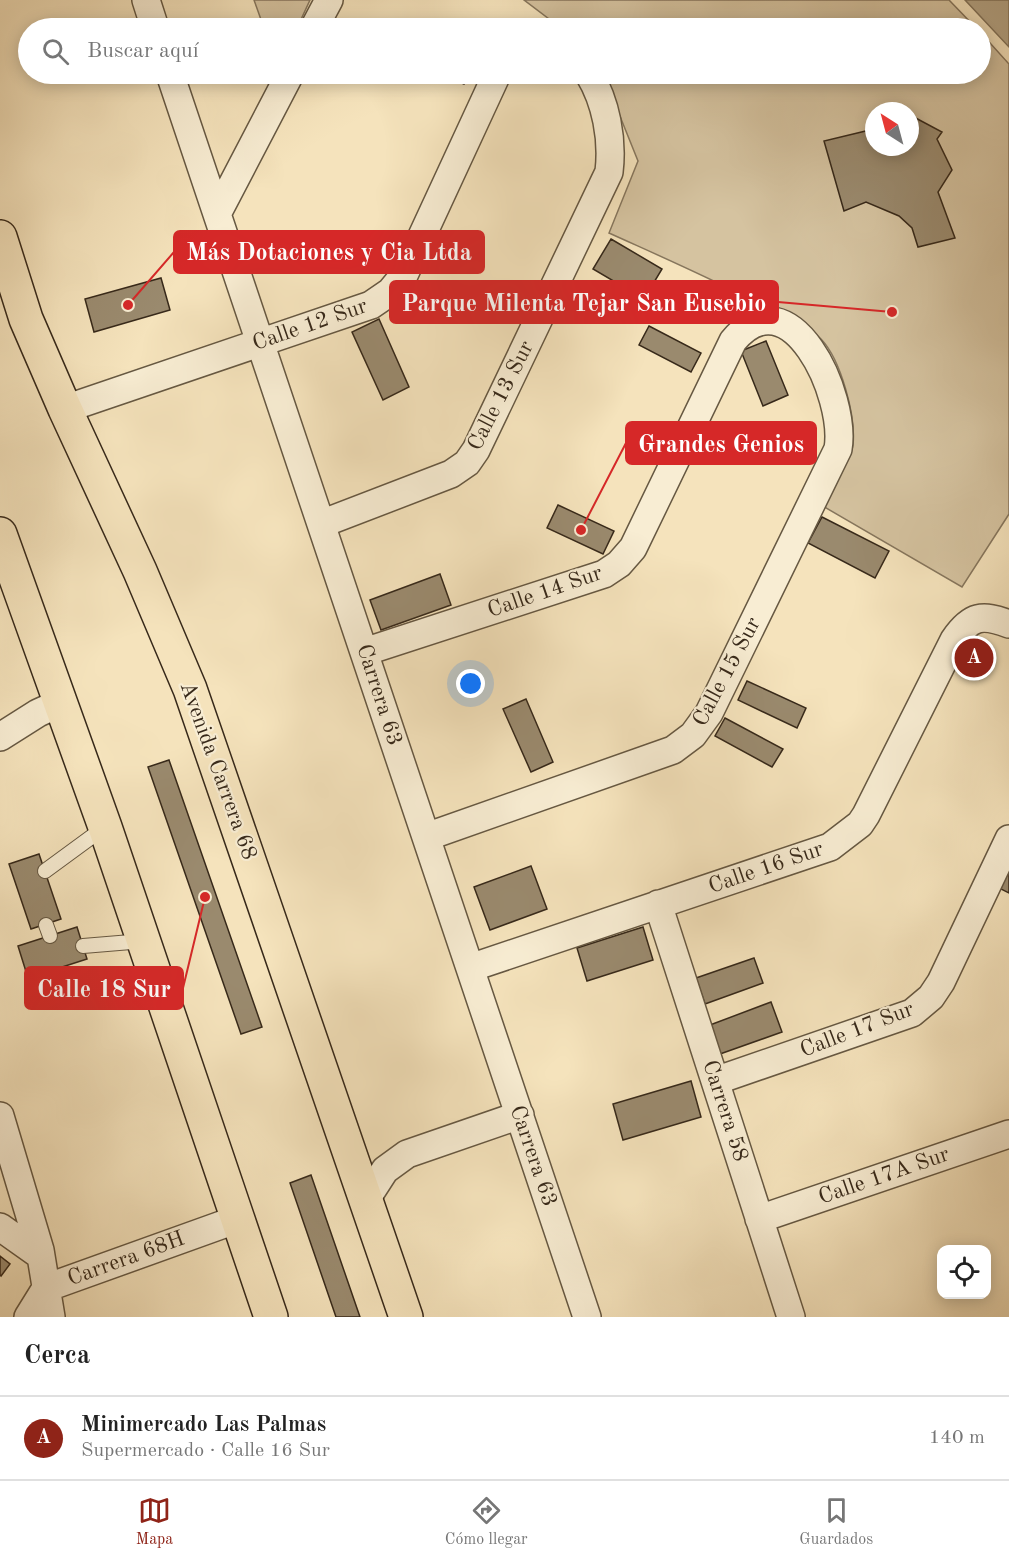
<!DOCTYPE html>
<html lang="es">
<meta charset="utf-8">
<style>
:root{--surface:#fff;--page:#f6f6f6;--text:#222;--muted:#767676;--line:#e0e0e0;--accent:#8f2418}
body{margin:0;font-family:"Old Standard TT",serif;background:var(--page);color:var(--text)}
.controls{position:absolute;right:18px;bottom:18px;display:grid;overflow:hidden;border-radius:12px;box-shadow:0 3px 15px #0003}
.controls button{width:54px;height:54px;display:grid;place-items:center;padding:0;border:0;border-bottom:2px solid var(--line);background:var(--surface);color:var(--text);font:30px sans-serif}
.compass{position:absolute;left:865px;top:102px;width:54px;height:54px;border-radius:50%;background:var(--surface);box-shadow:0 3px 15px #0003;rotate:324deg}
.you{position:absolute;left:471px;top:684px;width:21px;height:21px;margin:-15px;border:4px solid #fff;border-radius:50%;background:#1a73e8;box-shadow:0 0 0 9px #1a73e833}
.badge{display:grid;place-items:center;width:39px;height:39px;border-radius:50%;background:var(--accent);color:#fff;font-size:20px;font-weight:700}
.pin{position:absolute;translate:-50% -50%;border:3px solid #fff;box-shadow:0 2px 6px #0006}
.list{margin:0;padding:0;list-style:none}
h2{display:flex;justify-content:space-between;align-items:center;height:78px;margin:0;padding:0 24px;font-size:26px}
h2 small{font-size:20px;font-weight:400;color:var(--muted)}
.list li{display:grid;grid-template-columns:39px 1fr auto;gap:18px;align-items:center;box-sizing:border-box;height:84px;padding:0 24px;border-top:2px solid var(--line)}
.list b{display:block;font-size:22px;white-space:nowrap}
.list p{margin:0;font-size:20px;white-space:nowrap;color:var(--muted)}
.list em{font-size:20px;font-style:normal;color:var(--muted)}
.icon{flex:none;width:33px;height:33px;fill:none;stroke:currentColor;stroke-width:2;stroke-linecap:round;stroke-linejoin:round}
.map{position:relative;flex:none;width:1009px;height:1317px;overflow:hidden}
.search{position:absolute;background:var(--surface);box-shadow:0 3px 15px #0003;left:18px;right:18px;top:18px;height:66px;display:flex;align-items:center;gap:15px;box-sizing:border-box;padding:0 21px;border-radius:33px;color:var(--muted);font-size:22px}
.sheet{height:162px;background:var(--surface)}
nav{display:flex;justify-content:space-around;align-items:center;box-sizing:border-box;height:84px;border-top:2px solid var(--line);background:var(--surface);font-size:16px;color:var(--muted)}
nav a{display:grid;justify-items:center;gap:3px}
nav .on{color:var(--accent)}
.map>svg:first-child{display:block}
.green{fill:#d5c3a0;stroke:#86765d;stroke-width:1.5;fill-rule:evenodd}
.water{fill:#b4a485;stroke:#82735a;stroke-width:1.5}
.building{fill:#9a8a6e;stroke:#37291a;stroke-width:1.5}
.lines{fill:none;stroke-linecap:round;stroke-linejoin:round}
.service-casing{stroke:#665842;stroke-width:16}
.minor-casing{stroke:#665842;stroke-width:30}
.primary-casing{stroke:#37291a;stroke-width:36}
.service{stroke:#f8edd3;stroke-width:14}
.minor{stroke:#f8edd3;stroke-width:27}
.primary{stroke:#f5e3bc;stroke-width:33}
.labels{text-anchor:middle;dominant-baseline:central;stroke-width:4.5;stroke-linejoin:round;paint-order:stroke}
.street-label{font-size:22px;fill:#37291a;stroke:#f8edd3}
.leader{fill:none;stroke:#d62828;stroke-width:2}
.callout-dot{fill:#d62828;stroke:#f8edd3;stroke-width:2}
.callout{fill:#d62828;stroke:#d62828;stroke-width:2}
.callout-label{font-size:24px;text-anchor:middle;font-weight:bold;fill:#fff}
</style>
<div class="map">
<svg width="1009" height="1317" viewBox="0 0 1009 1317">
<rect width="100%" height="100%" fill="#f5e3bc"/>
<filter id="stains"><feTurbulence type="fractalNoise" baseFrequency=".00333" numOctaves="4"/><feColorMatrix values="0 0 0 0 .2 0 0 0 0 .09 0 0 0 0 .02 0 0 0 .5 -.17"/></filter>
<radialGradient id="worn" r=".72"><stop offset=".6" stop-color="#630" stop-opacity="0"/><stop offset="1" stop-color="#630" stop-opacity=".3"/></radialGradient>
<!-- green -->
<path class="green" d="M 254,0 L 310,0 L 297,28 L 264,28 Z
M 524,0 L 949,0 L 976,28 L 561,28 Z
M 981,33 L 1009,64 L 1009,514 L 962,587 L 821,505 C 828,492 852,458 853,445 C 856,416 841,360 821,339 C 806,324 784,316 766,307 C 715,280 662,257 609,233 L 638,161 L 603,74 L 980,74 ZM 874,111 L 910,111 L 910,147 L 874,147 Z"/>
<!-- water -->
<path class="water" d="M 965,0 L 1009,0 L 1009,47 Z"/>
<!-- building -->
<path class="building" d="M 440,74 L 469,74 L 464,84 Z
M 910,115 L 942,132 L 937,139 L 952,170 L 938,192 L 955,238 L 918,247 L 912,228 L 899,216 L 866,202 L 844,211 L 824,141 L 874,129 L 874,147 L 910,147 Z
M 611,239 L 662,269 L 644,299 L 593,269 Z
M 161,278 L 170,310 L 94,332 L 85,299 Z
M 379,319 L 409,387 L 383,400 L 352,332 Z
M 649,326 L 701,353 L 691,372 L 639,345 Z
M 766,341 L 788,395 L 763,406 L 741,351 Z
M 558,505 L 614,531 L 603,554 L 547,528 Z
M 822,517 L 889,551 L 875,578 L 808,543 Z
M 440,574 L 451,605 L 381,630 L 370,600 Z
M 974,637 L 993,648 L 978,674 L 959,663 Z
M 747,681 L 806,708 L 797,728 L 738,700 Z
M 526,699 L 553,762 L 531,772 L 503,709 Z
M 725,718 L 783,749 L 772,767 L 715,736 Z
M 169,760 L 262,1027 L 241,1034 L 148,767 Z
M 39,854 L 61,919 L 31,929 L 9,864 Z
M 1009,865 L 1009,893 L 995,886 Z
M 531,866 L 547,909 L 490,930 L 474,887 Z
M 77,927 L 87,959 L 28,978 L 18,946 Z
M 643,927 L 653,960 L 587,981 L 577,948 Z
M 754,958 L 763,983 L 705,1004 L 696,978 Z
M 771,1002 L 782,1032 L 720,1054 L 710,1025 Z
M 691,1081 L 701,1117 L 623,1140 L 613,1104 Z
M 311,1175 L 360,1317 L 336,1317 L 290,1183 Z
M 0,1256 L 10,1264 L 1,1276 L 0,1275 Z"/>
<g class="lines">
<defs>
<path id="service" d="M 45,871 L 105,827
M 46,925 L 50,936
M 83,946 L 143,941"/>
<path id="minor" d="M 146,0 L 155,28
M 314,28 L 329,0
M 170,74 L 587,1317
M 217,214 L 290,74
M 65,409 L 371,305 L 390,292 L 404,275 L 497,74
M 321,524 L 451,474 L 467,463 L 476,450 L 609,172 C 613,139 606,102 589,74
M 364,652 L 604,574 L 619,564 L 633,548 L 733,341 C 790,272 847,396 838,449 L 709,713 L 693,735 L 673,750 L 426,837
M 0,737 L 38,713 L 60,703
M 658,904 L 791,1317
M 470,968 L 830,847 L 860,824 L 866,815 L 954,640 C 971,615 982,614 1009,624
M 715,1081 L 912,1013 L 931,997 L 941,982 L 1009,839
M 0,1116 L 40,1250 L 51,1317
M 365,1201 L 385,1170 L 407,1154 L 520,1115
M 759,1219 L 1009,1134
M 0,1227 L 41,1256
M 28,1317 L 46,1288 L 238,1219"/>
<path id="primary" d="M 0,237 L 26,319 L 65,409 L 140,571 L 190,689 L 406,1317
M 0,534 L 105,827 L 271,1317"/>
</defs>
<!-- service casing -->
<use href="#service" class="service-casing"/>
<!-- minor casing -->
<use href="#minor" class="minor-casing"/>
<!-- primary casing -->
<use href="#primary" class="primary-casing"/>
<!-- service -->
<use href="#service" class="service"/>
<!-- minor -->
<use href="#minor" class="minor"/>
<!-- primary -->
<use href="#primary" class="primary"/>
</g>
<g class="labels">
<!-- street labels -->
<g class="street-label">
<text transform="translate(310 325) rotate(-19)">Calle 12 Sur</text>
<text transform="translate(501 396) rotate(-63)">Calle 13 Sur</text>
<text transform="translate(545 592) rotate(-19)">Calle 14 Sur</text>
<text transform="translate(727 672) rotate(-62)">Calle 15 Sur</text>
<text transform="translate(379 695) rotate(72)">Carrera 63</text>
<text transform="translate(218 771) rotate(70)">Avenida Carrera 68</text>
<text transform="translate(766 868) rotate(-19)">Calle 16 Sur</text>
<text transform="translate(857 1030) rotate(-21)">Calle 17 Sur</text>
<text transform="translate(725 1111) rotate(72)">Carrera 58</text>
<text transform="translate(533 1156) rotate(71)">Carrera 63</text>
<text transform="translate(884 1176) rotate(-19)">Calle 17A Sur</text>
<text transform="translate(126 1259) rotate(-20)">Carrera 68H</text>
</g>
</g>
<!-- callouts -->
<path class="leader" d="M128 305L174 252M892 312L778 302M581 530L626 443M205 897L183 988"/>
<g class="callout-dot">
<circle cx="128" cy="305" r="6"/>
<circle cx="892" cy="312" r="6"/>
<circle cx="581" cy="530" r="6"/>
<circle cx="205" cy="897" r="6"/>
</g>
<g class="callout">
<rect x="174" y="231" width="310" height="42" rx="6"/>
<rect x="390" y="281" width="388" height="42" rx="6"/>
<rect x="626" y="422" width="190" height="42" rx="6"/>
<rect x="25" y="967" width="158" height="42" rx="6"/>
</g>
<g class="callout-label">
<text x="329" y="260">Más Dotaciones y Cia Ltda</text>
<text x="584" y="311">Parque Milenta Tejar San Eusebio</text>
<text x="721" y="452">Grandes Genios</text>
<text x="104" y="997">Calle 18 Sur</text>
</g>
<rect width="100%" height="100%" filter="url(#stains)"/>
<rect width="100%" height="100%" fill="url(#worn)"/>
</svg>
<div class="controls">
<button><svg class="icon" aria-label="locate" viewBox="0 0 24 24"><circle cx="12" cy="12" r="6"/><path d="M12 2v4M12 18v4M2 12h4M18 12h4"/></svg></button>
</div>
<svg class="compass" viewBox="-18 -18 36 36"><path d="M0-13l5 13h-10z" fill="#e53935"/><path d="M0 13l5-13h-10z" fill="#767676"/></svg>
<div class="you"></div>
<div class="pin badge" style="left:974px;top:658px">A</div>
<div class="search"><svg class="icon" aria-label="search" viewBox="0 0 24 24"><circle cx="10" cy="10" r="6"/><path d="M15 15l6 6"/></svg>Buscar aquí</div>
</div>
<section class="sheet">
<h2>Cerca<small></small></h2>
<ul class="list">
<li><span class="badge">A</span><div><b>Minimercado Las Palmas</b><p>Supermercado · Calle 16 Sur</p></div><em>140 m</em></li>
</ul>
</section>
<nav>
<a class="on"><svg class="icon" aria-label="map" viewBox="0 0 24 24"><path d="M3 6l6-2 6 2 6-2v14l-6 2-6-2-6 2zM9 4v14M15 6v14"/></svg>Mapa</a>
<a><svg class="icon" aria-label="directions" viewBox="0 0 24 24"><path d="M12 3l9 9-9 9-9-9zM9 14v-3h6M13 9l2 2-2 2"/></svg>Cómo llegar</a>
<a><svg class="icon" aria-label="saved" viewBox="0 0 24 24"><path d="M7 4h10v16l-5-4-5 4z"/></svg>Guardados</a>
</nav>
